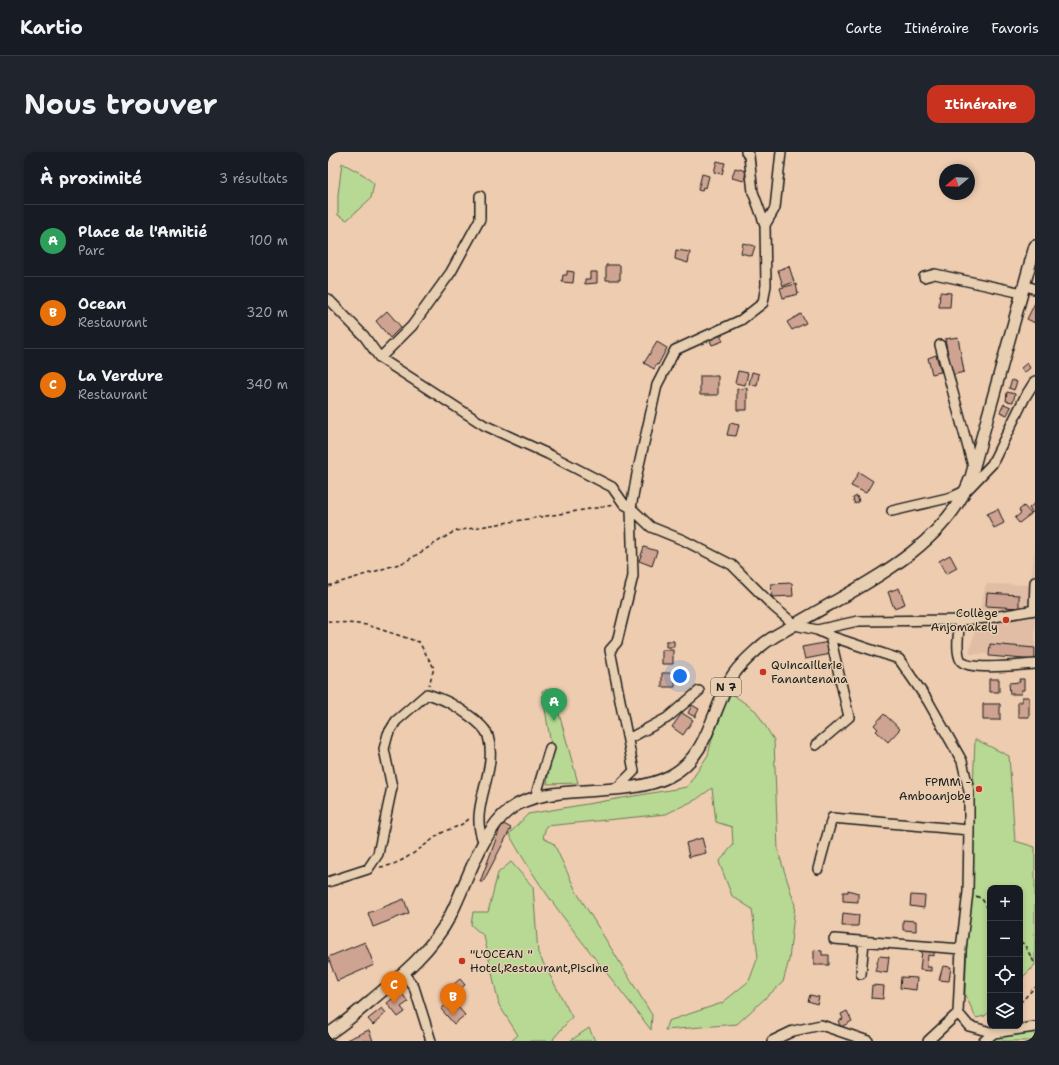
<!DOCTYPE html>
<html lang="fr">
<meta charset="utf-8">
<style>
:root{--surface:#171b24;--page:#20242c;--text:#f1f3f6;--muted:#9ea1a6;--line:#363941;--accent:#c8321e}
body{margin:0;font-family:"Shantell Sans",sans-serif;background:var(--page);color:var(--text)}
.controls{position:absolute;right:12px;bottom:12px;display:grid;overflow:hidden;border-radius:8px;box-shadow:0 2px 6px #0003}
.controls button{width:36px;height:36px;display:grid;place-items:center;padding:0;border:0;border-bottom:1px solid var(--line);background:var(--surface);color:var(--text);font:20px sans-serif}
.compass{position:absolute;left:611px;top:12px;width:36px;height:36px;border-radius:50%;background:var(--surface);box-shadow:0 2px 6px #0003;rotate:251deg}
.you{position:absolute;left:352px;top:524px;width:14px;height:14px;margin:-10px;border:3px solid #fff;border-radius:50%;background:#1a73e8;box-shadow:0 0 0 6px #1a73e833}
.badge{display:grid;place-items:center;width:26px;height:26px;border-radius:50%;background:var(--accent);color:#fff;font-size:13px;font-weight:700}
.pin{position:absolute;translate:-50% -33px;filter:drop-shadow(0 1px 2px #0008)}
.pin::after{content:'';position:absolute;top:21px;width:14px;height:12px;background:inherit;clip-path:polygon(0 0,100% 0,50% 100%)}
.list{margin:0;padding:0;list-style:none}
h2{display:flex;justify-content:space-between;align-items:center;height:52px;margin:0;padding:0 16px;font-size:17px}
h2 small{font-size:13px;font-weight:400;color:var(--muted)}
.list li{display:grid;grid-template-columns:26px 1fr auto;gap:12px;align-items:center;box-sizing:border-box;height:72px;padding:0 16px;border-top:1px solid var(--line)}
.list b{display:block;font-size:15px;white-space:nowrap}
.list p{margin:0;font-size:13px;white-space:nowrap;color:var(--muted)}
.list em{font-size:13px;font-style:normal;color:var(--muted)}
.icon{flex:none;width:22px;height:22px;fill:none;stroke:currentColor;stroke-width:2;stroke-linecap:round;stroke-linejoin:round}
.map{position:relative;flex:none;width:707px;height:889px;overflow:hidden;border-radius:12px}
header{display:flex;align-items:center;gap:24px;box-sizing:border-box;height:56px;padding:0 20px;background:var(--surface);border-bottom:1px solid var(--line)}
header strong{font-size:19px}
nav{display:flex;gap:22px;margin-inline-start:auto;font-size:14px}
.intro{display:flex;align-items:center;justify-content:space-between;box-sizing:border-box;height:96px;padding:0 24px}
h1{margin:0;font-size:28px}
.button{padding:10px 18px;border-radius:12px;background:var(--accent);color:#fff;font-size:14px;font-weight:700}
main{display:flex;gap:24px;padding:0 24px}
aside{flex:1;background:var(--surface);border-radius:12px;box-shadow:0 2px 6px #0003}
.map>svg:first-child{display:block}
.built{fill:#e0bda4}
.green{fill:#b8d993;stroke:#6a7a58}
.building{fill:#cea391;stroke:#1c1c1c}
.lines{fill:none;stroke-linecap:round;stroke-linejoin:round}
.minor-casing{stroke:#1c1c1c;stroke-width:12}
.major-casing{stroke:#1c1c1c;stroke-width:14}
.path{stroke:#1c1c1c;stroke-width:1.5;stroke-dasharray:4 3;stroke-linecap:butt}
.minor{stroke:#e9cfb1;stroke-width:9}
.major{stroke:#e9cfb1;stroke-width:11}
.poi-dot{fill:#c8321e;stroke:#e9cfb1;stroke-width:1.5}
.labels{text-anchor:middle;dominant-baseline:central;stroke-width:3;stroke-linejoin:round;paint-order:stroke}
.shield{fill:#e9cfb1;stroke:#5a5249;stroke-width:1}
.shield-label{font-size:11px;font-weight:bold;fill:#1c1c1c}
.poi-label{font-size:12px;fill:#1c1c1c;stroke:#e9cfb1;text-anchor:end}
</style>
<header>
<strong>Kartio</strong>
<nav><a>Carte</a><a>Itinéraire</a><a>Favoris</a></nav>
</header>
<div class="intro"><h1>Nous trouver</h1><a class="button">Itinéraire</a></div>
<main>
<aside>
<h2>À proximité<small>3 résultats</small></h2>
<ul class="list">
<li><span class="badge" style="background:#2e9e5b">A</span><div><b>Place de l'Amitié</b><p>Parc</p></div><em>100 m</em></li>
<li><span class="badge" style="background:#e8710a">B</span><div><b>Ocean</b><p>Restaurant</p></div><em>320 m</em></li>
<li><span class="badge" style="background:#e8710a">C</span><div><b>La Verdure</b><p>Restaurant</p></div><em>340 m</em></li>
</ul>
</aside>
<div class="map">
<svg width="707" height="889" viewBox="0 0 707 889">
<rect width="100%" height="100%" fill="#eeccb0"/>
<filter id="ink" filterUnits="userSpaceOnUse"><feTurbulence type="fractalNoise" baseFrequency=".025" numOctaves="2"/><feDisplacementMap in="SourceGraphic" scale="8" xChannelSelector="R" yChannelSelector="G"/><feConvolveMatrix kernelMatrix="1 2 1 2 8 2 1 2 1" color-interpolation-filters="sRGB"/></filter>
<g filter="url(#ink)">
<!-- built -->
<path class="built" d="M 707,393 L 707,503 L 641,502 L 658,432 L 703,433 Z"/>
<!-- green -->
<path class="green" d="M 14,11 L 36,23 L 46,32 L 43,46 L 19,68 L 10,63 L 10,43 Z
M 224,536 L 250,631 L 219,632 L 224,599 L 214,539 Z
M 397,537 L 428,559 L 446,588 L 450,699 L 467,753 L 461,808 L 455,830 L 409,872 L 337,878 L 340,869 L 394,851 L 421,829 L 430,805 L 424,757 L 404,744 L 391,710 L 405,693 L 404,675 L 388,670 L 384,636 L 369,647 L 338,662 L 218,674 L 215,686 L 226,692 L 248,739 L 324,863 L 323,878 C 275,814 220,753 181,682 L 200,662 L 359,635 L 380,603 Z
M 647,587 L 681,604 L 687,689 L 707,695 L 707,813 L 692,828 L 692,736 L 662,736 L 662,859 L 657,864 L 648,866 L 637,842 Z
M 183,710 L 205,735 L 210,801 L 244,865 L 225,887 L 226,889 L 183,889 L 190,883 L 171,853 L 156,784 L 143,773 L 145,760 L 160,760 L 170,721 Z
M 261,876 L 267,889 L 242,889 Z
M 707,876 L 707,889 L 656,889 L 666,881 Z"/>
<!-- building -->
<path class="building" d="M 389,9 L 397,11 L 394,22 L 386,20 Z
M 407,16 L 418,19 L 416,29 L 404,26 Z
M 374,22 L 381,24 L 378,36 L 375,35 L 374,39 L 370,38 Z
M 415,91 L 427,94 L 424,104 L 413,101 Z
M 348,98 L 362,100 L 360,111 L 347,107 Z
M 278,113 L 292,113 L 292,128 L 278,128 Z
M 461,114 L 466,130 L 455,134 L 450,118 Z
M 239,119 L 246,120 L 245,131 L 234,130 L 235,123 L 239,123 Z
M 262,120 L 269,120 L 269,131 L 257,132 L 257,127 L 262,127 Z
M 468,132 L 470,142 L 455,146 L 452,136 Z
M 612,140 L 623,141 L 622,155 L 611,155 Z
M 707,151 L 707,171 L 699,167 Z
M 59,159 L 73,175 L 62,186 L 48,169 Z
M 473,162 L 478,171 L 464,178 L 459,170 Z
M 391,180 L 395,189 L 384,193 L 380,184 Z
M 630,185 L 636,220 L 624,223 L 617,187 Z
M 329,190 L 339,196 L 330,213 L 329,212 L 326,217 L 316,211 Z
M 608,203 L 613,220 L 604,222 L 600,206 Z
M 699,211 L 702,216 L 696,221 L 693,216 Z
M 410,219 L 420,221 L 417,233 L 407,231 Z
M 424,220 L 431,222 L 429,234 L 421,232 Z
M 372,224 L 390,224 L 390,243 L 372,243 Z
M 684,228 L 689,230 L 686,238 L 681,236 Z
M 419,236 L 419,258 L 409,258 L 409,237 Z
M 679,240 L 687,242 L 685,250 L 678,249 Z
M 676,252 L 683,255 L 679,263 L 672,260 Z
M 402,271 L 411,273 L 408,284 L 399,283 Z
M 531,320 L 545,329 L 538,341 L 523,334 Z
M 529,344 L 531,350 L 527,352 L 525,346 Z
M 707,351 L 707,359 L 704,361 L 701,356 Z
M 696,354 L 703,362 L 691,371 L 687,366 L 693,361 L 691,358 Z
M 670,357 L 676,371 L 666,376 L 659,362 Z
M 316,395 L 329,399 L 324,414 L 311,409 Z
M 622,403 L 629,416 L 618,422 L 611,409 Z
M 464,431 L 465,444 L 444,445 L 443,432 Z
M 571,436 L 577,452 L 566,456 L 560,440 Z
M 659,441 L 691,443 L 691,456 L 658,454 Z
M 338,489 L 346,489 L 346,495 L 338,495 Z
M 501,490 L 503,502 L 477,507 L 474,495 Z
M 662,492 L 707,496 L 707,508 L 661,504 Z
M 334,498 L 345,498 L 345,512 L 334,512 Z
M 334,521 L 347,521 L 347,535 L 334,535 Z
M 661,527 L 671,527 L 671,540 L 661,540 Z
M 691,527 L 696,527 L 696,538 L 693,538 L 693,542 L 682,542 L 681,531 L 692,530 Z
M 694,545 L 701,545 L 701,565 L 690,565 L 690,550 L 694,550 Z
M 655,552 L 672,552 L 672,568 L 655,568 Z
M 364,553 L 371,557 L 367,565 L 360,561 Z
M 354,561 L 365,568 L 355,583 L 344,575 Z
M 556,562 L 572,577 L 560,590 L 548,579 L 550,577 L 546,573 Z
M 174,671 L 183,676 L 155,730 L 152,730 Z
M 374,686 L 378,701 L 361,705 L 358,691 Z
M 520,738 L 530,741 L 530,750 L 515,749 L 515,740 L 520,740 Z
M 583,743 L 597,744 L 596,756 L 582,754 Z
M 76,747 L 81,761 L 45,775 L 40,761 Z
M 515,761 L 531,763 L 530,774 L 514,774 Z
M 575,768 L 588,769 L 588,779 L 575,778 Z
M 37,790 L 46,813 L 9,829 L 0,805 Z
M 486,798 L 494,799 L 494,803 L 501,803 L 501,813 L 486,813 Z
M 594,798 L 606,799 L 606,804 L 600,803 L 599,815 L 603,815 L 603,819 L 592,818 Z
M 551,804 L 561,805 L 559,821 L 547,819 Z
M 615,814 L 623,815 L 621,829 L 611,828 Z
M 573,825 L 589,826 L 588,838 L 572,836 Z
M 132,827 L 137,833 L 123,845 L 121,842 L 117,846 L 114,842 Z
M 544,833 L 556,834 L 555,847 L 543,846 Z
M 73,840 L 80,850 L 73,855 L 77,860 L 70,865 L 59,851 Z
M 482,843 L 491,845 L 489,852 L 480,849 Z
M 124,848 L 137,863 L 126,872 L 113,857 Z
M 54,856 L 58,861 L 45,873 L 40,867 Z
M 519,859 L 524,869 L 513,875 L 510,869 L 515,867 L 513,862 Z
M 41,878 L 45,889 L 19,889 L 18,888 Z"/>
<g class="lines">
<defs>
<path id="minor" d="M 437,73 L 447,56 L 453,0
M 596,125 L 607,122 L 694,141
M 696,133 L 707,137
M 0,147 L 36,184 L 52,206 L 156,273 L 220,302 L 284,335 L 296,352 L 303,356 L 323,375 L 355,388 L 404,413 L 446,455 L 467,473 L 489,478 L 530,469 L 632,468 L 660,466 L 707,458
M 612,193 L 645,314
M 52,206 L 84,174 L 123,120 L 152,67 L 152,44
M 564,359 L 624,345 L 639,338 L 664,312 L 697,245 L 707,229
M 706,458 L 707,430
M 632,468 C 631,479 627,499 633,509 C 641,519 693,513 707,512
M 489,478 L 502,484 L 571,507 L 600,549 L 634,609 L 641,639 L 641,678 L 640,740 L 633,797 L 630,861 L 641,874 L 666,881 L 707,875
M 300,587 L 339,566 L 371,539
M 488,593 L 521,565 L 502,484
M 288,637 L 306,619 L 282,498 L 289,490 L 305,424 L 303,356 L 309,322 L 329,233 L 347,198 L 413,168 L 435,151 L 438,133 L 437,73 L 425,40 L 421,4 L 418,0
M 207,646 L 222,596
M 490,717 L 504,666 L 641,678
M 0,730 L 40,717 L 50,702 L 64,635 L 56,597 L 60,582 L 68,569 L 99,542 C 116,547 125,552 139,562 C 146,567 158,576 160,584 C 171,621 139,656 156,691
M 506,787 L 633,797
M 76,822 L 86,835 L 103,889
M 533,822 L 536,790
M 444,889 L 465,879 L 493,873 L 540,889
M 600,889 L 630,861
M 656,889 L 666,881"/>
<path id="major" d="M 0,882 C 16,872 32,858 46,846 C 75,822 105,797 122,764 C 138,733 154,678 181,658 C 219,628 297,648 342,624 C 381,604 384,556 405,523 C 413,511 423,503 433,494 C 444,484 459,478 471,470 C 532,434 618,395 643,325 L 707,94"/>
</defs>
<!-- minor casing -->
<use href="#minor" class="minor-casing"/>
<!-- major casing -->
<use href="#major" class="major-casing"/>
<!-- path -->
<path class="path" d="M 0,434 L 77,410 L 127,379 L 286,353
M 0,469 L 39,473 L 91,490 L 106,516 L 101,533
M 52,715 C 73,714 96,693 112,682 C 123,675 132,676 142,666
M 648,744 L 654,747 L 662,760
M 692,790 L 696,792 L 707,812
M 692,851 L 707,835"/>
<!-- minor -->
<use href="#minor" class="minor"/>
<!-- major -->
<use href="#major" class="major"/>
</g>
</g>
<!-- markers -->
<g class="poi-dot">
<circle cx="678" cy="468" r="4"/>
<circle cx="435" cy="520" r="4"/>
<circle cx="651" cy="637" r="4"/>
<circle cx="134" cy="809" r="4"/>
</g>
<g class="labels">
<!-- shield labels -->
<rect class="shield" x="383" y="526" width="30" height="18" rx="3"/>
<g class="shield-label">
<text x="398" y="535">N 7</text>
</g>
<!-- poi labels -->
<g class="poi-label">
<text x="670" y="461">Collège<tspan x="670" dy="14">Anjomakely</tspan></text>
<text x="443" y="513" text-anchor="start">Quincaillerie<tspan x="443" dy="14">Fanantenana</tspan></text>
<text x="643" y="630">FPMM -<tspan x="643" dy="14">Amboanjobe</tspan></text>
<text x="142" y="802" text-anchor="start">"L'OCEAN "<tspan x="142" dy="14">Hotel,Restaurant,Piscine</tspan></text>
</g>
</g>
</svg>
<div class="controls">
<button>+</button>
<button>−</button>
<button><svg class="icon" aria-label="locate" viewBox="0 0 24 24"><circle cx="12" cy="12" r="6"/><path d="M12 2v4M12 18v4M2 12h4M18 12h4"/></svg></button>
<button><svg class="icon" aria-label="layers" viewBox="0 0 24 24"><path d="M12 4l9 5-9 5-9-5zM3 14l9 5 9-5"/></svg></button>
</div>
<svg class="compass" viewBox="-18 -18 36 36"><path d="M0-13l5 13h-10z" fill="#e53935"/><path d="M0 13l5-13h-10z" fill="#9ea1a6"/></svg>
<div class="you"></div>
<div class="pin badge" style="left:226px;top:569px;background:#2e9e5b">A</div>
<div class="pin badge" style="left:125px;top:864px;background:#e8710a">B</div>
<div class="pin badge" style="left:66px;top:852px;background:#e8710a">C</div>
</div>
</main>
